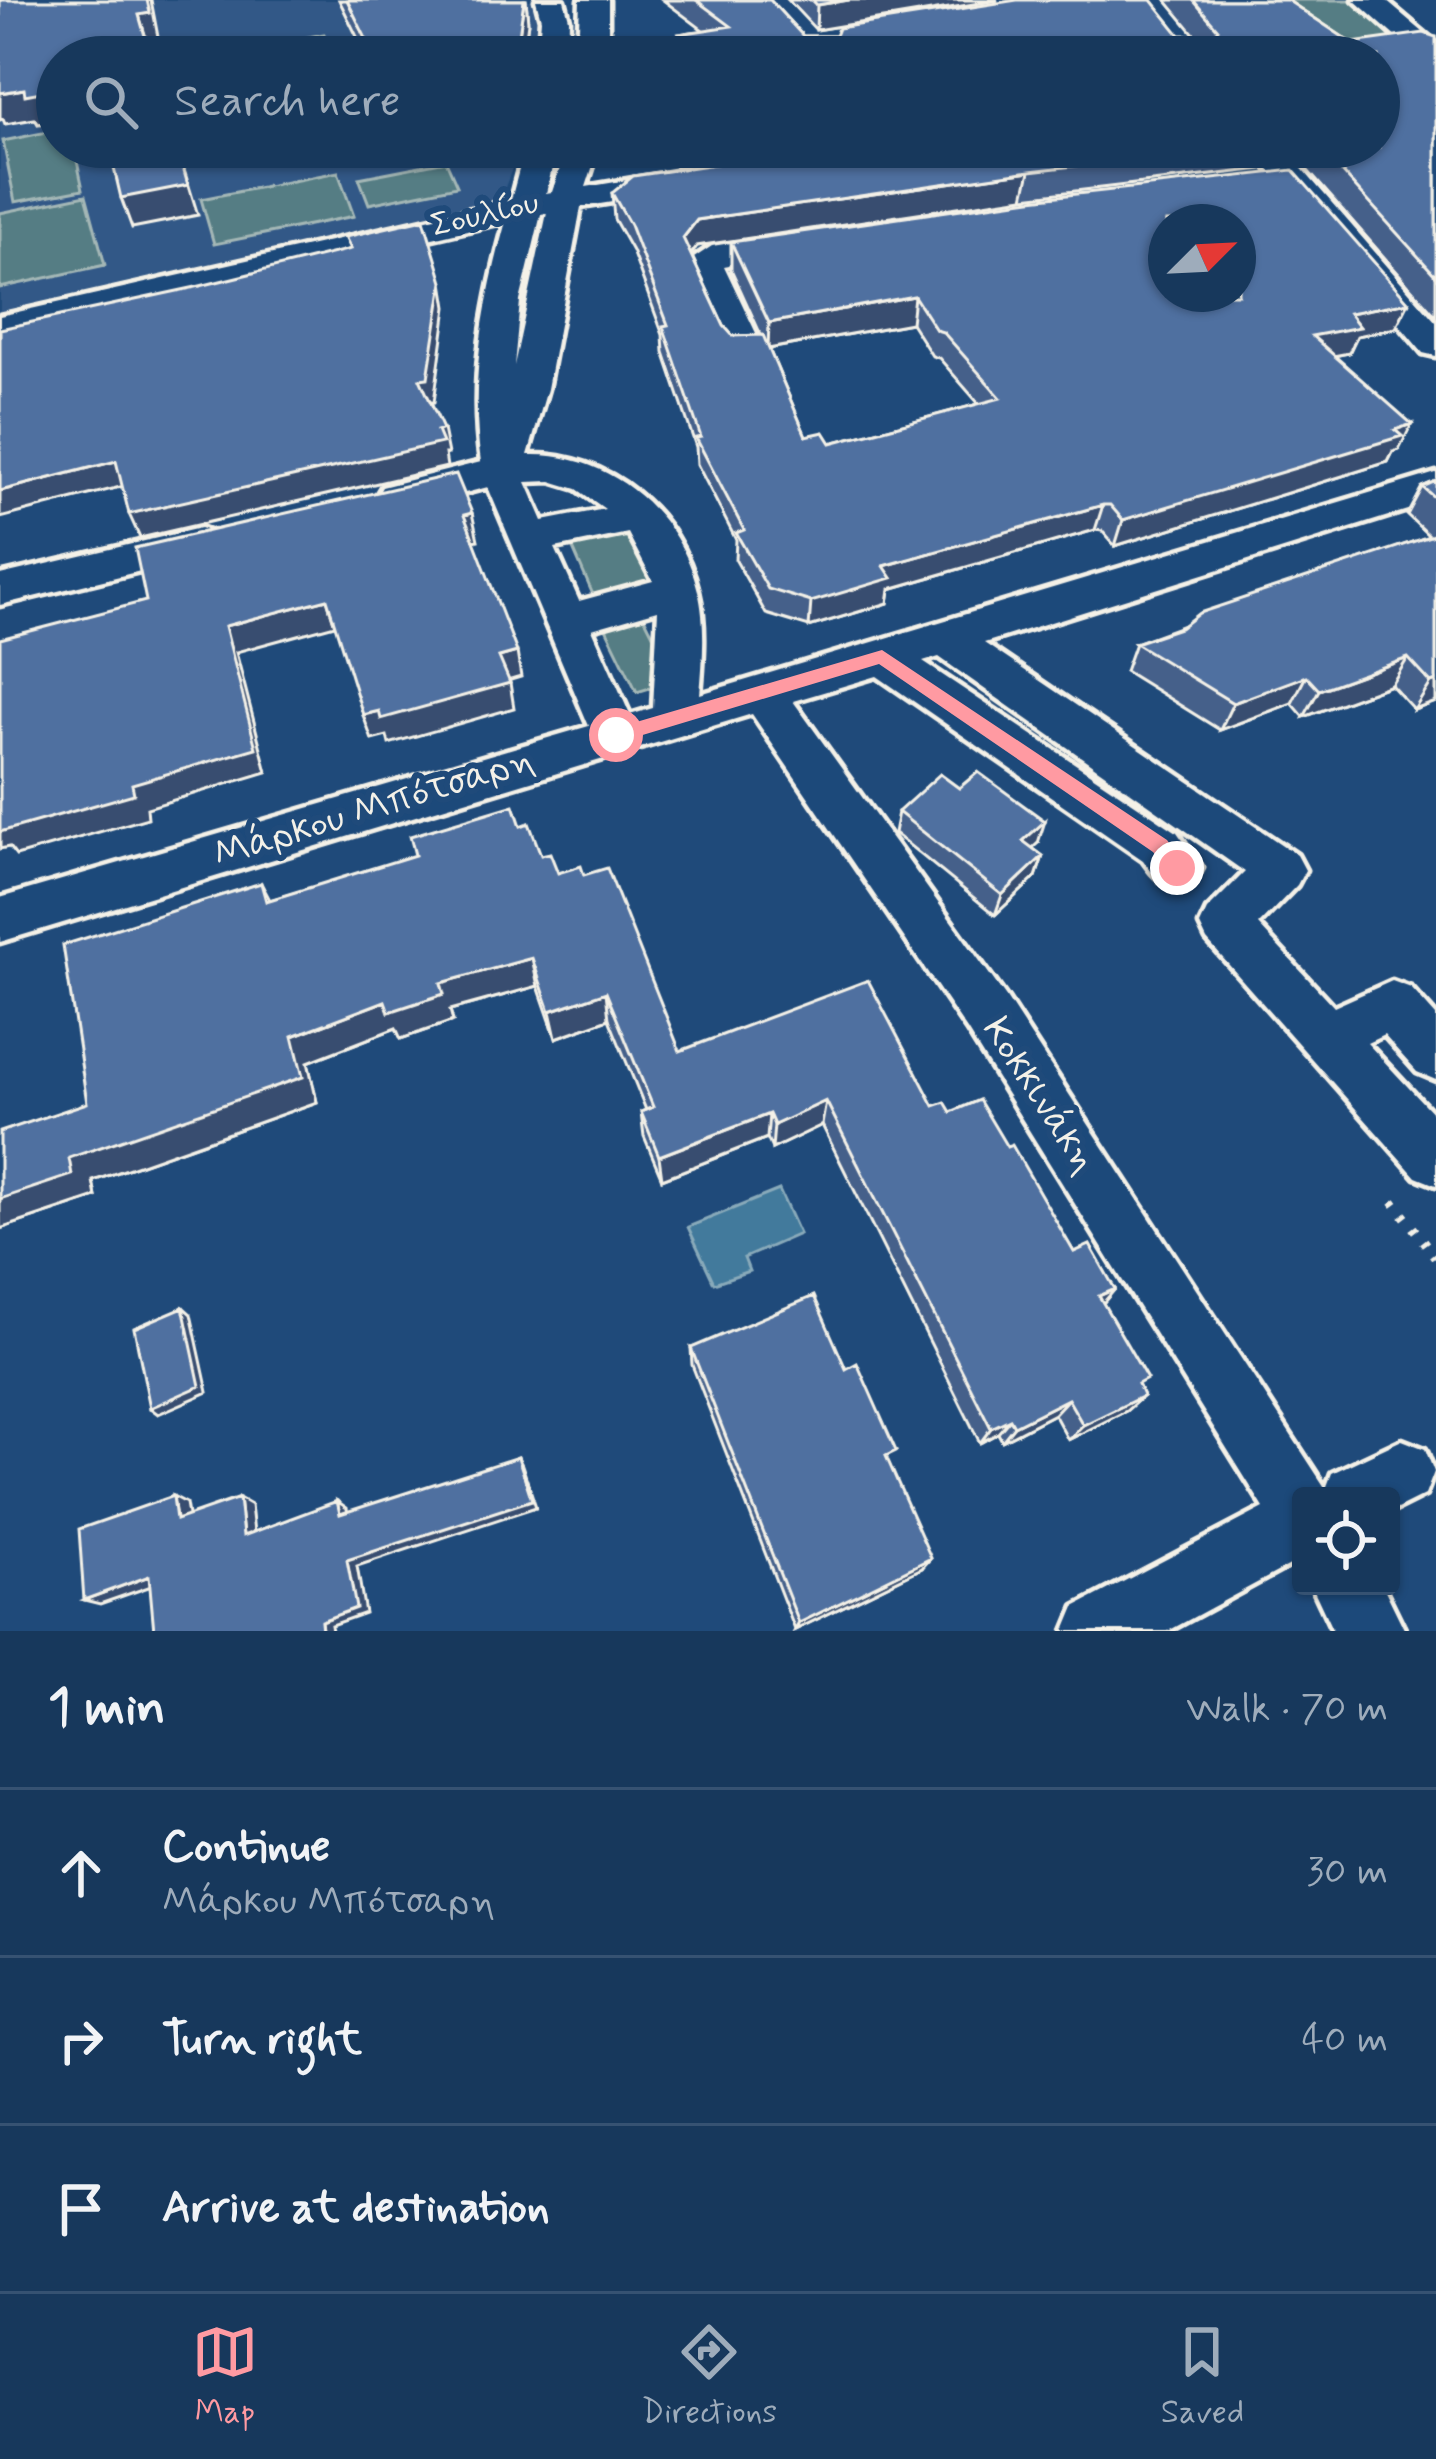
<!DOCTYPE html>
<meta charset="utf-8">
<style>
:root{--surface:#17385c;--page:#244365;--text:#f1f3f6;--muted:#9eacbb;--line:#365272;--accent:#ff9aa2}
body{margin:0;font-family:Mynerve,sans-serif;background:var(--page);color:var(--text)}
.controls{position:absolute;right:36px;bottom:36px;display:grid;overflow:hidden;border-radius:12px;box-shadow:0 3px 9px #0004}
.controls button{width:108px;height:108px;display:grid;place-items:center;padding:0;border:0;border-bottom:3px solid var(--line);background:var(--surface);color:var(--text);font:60px sans-serif}
.compass{position:absolute;left:1148px;top:204px;width:108px;height:108px;border-radius:50%;background:var(--surface);box-shadow:0 3px 9px #0004;rotate:66deg}
.stop{position:absolute;width:36px;height:36px;margin:-27px;border:9px solid #ff9aa2;border-radius:50%;background:#fff}
.stop.end{background:#ff9aa2;border-color:#fff;box-shadow:0 3px 12px #0008}
.list{margin:0;padding:0;list-style:none}
h2{display:flex;justify-content:space-between;align-items:center;height:156px;margin:0;padding:0 48px;font-size:51px}
h2 small{font-size:39px;font-weight:400;color:var(--muted)}
.list li{display:grid;grid-template-columns:78px 1fr auto;gap:36px;align-items:center;box-sizing:border-box;height:168px;padding:0 48px;border-top:3px solid var(--line)}
.list b{display:block;font-size:45px;white-space:nowrap}
.list p{margin:0;font-size:39px;white-space:nowrap;color:var(--muted)}
.list em{font-size:39px;font-style:normal;color:var(--muted)}
.icon{flex:none;width:66px;height:66px;fill:none;stroke:currentColor;stroke-width:2;stroke-linecap:round;stroke-linejoin:round}
.map{position:relative;flex:none;width:1436px;height:1631px;overflow:hidden}
.search{position:absolute;background:var(--surface);box-shadow:0 3px 9px #0004;left:36px;right:36px;top:36px;height:132px;display:flex;align-items:center;gap:30px;box-sizing:border-box;padding:0 42px;border-radius:66px;color:var(--muted);font-size:45px}
.sheet{height:660px;background:var(--surface)}
nav{display:flex;justify-content:space-around;align-items:center;box-sizing:border-box;height:168px;border-top:3px solid var(--line);background:var(--surface);font-size:33px;color:var(--muted)}
nav a{display:grid;justify-items:center;gap:6px}
nav .on{color:var(--accent)}
.map>svg:first-child{display:block}
.built{fill:#315887}
.green{fill:#557d84;stroke:#a4b7b6;stroke-width:3}
.water{fill:#427a9c;stroke:#89aaba;stroke-width:3}
.lines{fill:none;stroke-linecap:round;stroke-linejoin:round}
.street-casing{stroke:#f4f1e8;stroke-width:9}
.path{stroke:#f4f1e8;stroke-width:9;stroke-dasharray:4.5 12;stroke-linecap:butt}
.street{fill:#1f4a7a;fill-rule:evenodd}
.wall{fill:#44608a;stroke:#f4f1e8;stroke-width:3;fill-rule:evenodd}
.shaded-wall{fill:#374e70;stroke:#f4f1e8;stroke-width:3}
.building{fill:#4f70a0;stroke:#f4f1e8;stroke-width:3;fill-rule:evenodd}
.route{fill:#ff9aa2}
.labels{text-anchor:middle;dominant-baseline:central;stroke-width:12;stroke-linejoin:round;paint-order:stroke}
.far-street-label{font-size:33px;fill:#f4f1e8;stroke:#1f4a7a}
.street-label{font-size:39px;fill:#f4f1e8;stroke:#1f4a7a}
</style>
<div class="map">
<svg width="1436" height="1631" viewBox="0 0 1436 1631">
<rect width="100%" height="100%" fill="#1f4a7a"/>
<filter id="ink" filterUnits="userSpaceOnUse"><feTurbulence type="fractalNoise" baseFrequency=".00833" numOctaves="2"/><feDisplacementMap in="SourceGraphic" scale="24" xChannelSelector="R" yChannelSelector="G"/><feConvolveMatrix kernelMatrix="1 2 1 2 8 2 1 2 1" color-interpolation-filters="sRGB"/></filter>
<g filter="url(#ink)">
<!-- built -->
<path class="built" d="M 110,0 L 539,0 L 533,57 L 57,57 L 57,147 L 520,147 L 501,198 L 0,311 L 0,18 Z"/>
<!-- green -->
<path class="green" d="M 1276,0 L 1355,0 L 1401,41 L 1352,50 Z
M 324,34 L 335,57 L 203,57 Z
M 57,130 L 57,147 L 74,147 L 83,189 L 15,202 L 3,141 Z
M 446,161 L 457,186 L 369,204 L 359,178 Z
M 338,172 L 354,216 L 214,244 L 201,199 Z
M 86,195 L 105,265 L 0,288 L 0,213 Z
M 629,528 L 655,581 L 594,597 L 571,544 Z
M 641,611 L 676,680 L 637,692 L 603,622 Z"/>
<!-- water -->
<path class="water" d="M 779,1190 L 799,1234 L 744,1258 L 749,1271 L 714,1283 L 688,1227 Z"/>
<g class="lines">
<defs>
<path id="street" d="M 536,0 L 564,0 L 569,19 L 568,57 L 538,57 L 541,19 Z
M 580,0 L 608,0 L 608,57 L 578,57 Z
M 1354,0 L 1385,0 L 1436,43 L 1436,67 L 1426,64 Z
M 525,147 L 557,147 L 546,193 L 552,192 L 567,147 L 599,147 L 586,187 L 681,171 L 697,181 L 681,191 L 581,207 L 547,389 L 528,455 C 609,452 680,513 698,591 C 706,623 703,660 700,694 L 1436,473 L 1436,501 L 984,643 L 1297,855 L 1305,870 L 1297,885 L 1258,925 L 1334,1007 L 1392,981 L 1411,988 L 1436,1016 L 1436,1080 L 1417,1072 L 1384,1035 L 1367,1043 L 1436,1117 L 1436,1185 L 1416,1177 L 1207,940 L 1200,925 L 1207,910 L 1245,872 L 939,657 L 923,662 L 1177,832 L 1202,868 L 1194,883 C 1167,892 1159,882 1143,860 L 877,676 L 793,701 L 1005,996 L 1326,1489 L 1332,1473 L 1402,1440 L 1425,1449 L 1434,1472 L 1425,1495 L 1391,1512 L 1391,1496 L 1301,1496 L 1301,1559 L 1168,1631 L 1065,1631 L 1075,1607 L 1264,1508 L 967,1030 L 752,714 L 0,942 L 0,898 L 589,726 L 488,487 L 396,511 L 382,507 L 376,497 L 382,487 L 481,462 C 469,379 484,302 506,221 L 0,338 L 0,316 L 511,200 ZM 547,213 L 514,366 L 520,301 L 541,214 ZM 551,481 L 577,489 L 605,509 L 543,521 L 526,482 ZM 628,533 L 653,581 L 579,601 L 555,548 ZM 658,610 L 653,708 L 630,715 L 592,629 Z
M 1250,147 L 1283,147 L 1436,322 L 1436,356 L 1423,353 Z
M 794,233 L 806,236 L 811,243 L 806,250 L 724,266 L 764,350 L 759,358 L 733,358 L 688,262 L 712,246 Z
M 200,528 L 215,533 L 221,543 L 215,553 L 0,605 L 0,575 Z
M 1312,1586 L 1383,1586 L 1405,1631 L 1333,1631 Z"/>
</defs>
<!-- street casing -->
<use href="#street" class="street-casing"/>
<!-- path -->
<path class="path" d="M 1393,1201 L 1436,1258"/>
<!-- street -->
<use href="#street" class="street"/>
</g>
<!-- wall -->
<path class="wall" d="M 339,0 L 526,0 L 528,22 L 523,57 L 367,57 Z
M 663,0 L 770,0 L 803,36 L 1195,35 L 1166,0 L 1287,0 L 1352,43 L 1436,37 L 1436,316 L 1287,147 L 1379,147 L 1379,57 L 680,57 L 679,34 L 703,30 Z
M 788,0 L 998,0 L 816,30 Z
M 659,147 L 812,147 L 676,167 L 676,152 Z
M 832,147 L 1270,147 L 1262,169 L 1024,197 L 697,246 L 691,254 L 724,326 L 733,336 L 761,335 L 731,269 L 731,242 L 1396,328 L 1357,336 L 1349,353 L 1334,356 L 1399,450 L 1393,452 L 1388,462 L 1115,546 L 1102,531 L 1095,530 L 890,589 L 888,603 L 809,627 L 766,614 L 735,559 L 736,540 L 697,464 L 696,447 L 664,352 L 663,335 L 632,251 L 614,219 L 612,193 ZM 911,323 L 932,356 L 939,358 L 979,404 L 831,443 L 806,436 L 769,349 Z
M 1436,481 L 1436,702 L 1414,710 L 1391,685 L 1304,717 L 1292,703 L 1220,730 L 1125,671 L 1135,643 L 1429,536 L 1407,515 L 1422,487 Z
M 898,812 L 1038,843 L 1032,848 L 1043,856 L 1036,877 L 995,915 L 894,833 Z
M 521,826 L 541,855 L 558,873 L 584,875 L 680,1051 L 934,1106 L 951,1112 L 1007,1147 L 1074,1252 L 1115,1289 L 1103,1303 L 1143,1396 L 1126,1411 L 1068,1440 L 1054,1414 L 1002,1441 L 998,1433 L 980,1443 L 822,1125 L 772,1149 L 767,1138 L 662,1179 L 644,1136 L 641,1112 L 646,1110 L 609,1019 L 556,1038 L 538,986 L 450,1010 L 453,1021 L 401,1039 L 396,1028 L 308,1062 L 317,1102 L 93,1181 L 96,1197 L 0,1229 L 87,1103 L 261,883 L 270,900 Z
M 691,1348 L 889,1464 L 922,1568 L 795,1630 L 692,1365 Z"/>
<!-- shaded-wall -->
<path class="shaded-wall" d="M 147,0 L 151,0 L 159,42 L 149,44 L 152,57 L 139,15 Z
M 524,0 L 526,0 L 528,22 L 523,57 L 516,57 Z
M 849,0 L 998,0 L 816,30 L 817,5 Z
M 24,89 L 57,89 L 57,121 L 38,124 L 35,119 L 5,124 L 3,119 L 0,120 L 0,93 Z
M 177,147 L 198,215 L 132,228 L 121,198 Z
M 413,147 L 446,147 L 414,153 Z
M 676,147 L 812,147 L 676,167 Z
M 1030,171 L 1024,197 L 697,246 L 684,264 L 683,238 L 697,220 Z
M 443,282 L 447,307 L 434,402 L 426,404 L 420,379 Z
M 914,296 L 911,323 L 768,349 L 769,323 Z
M 1409,302 L 1396,328 L 1357,336 L 1349,353 L 1301,362 L 1312,336 L 1349,313 Z
M 1412,424 L 1399,450 L 1393,452 L 1388,462 L 1115,546 L 1123,520 Z
M 443,429 L 448,454 L 445,454 L 447,467 L 140,538 L 129,514 Z
M 116,461 L 128,485 L 0,518 L 0,491 Z
M 1103,505 L 1095,530 L 890,589 L 888,603 L 809,627 L 811,602 L 884,566 Z
M 472,513 L 478,540 L 469,542 L 464,515 Z
M 327,599 L 335,625 L 236,652 L 267,772 L 147,808 L 148,818 L 16,856 L 9,847 L 0,849 L 0,825 L 132,784 L 225,626 Z
M 517,652 L 521,677 L 504,682 L 499,657 Z
M 1408,658 L 1391,685 L 1304,717 L 1319,690 Z
M 1306,676 L 1292,703 L 1220,730 L 1233,703 Z
M 1436,681 L 1436,702 L 1414,710 L 1431,683 Z
M 510,683 L 514,708 L 389,744 L 387,736 L 372,740 L 363,715 Z
M 1045,821 L 1038,843 L 1016,863 L 1023,841 Z
M 1043,856 L 1036,877 L 995,915 L 1002,895 Z
M 532,958 L 538,986 L 450,1010 L 453,1021 L 401,1039 L 396,1028 L 308,1062 L 317,1102 L 93,1181 L 96,1197 L 0,1229 L 0,1199 L 69,1158 L 293,1036 L 385,1001 L 441,983 Z
M 606,992 L 609,1019 L 556,1038 L 550,1011 Z
M 826,1101 L 822,1125 L 772,1149 L 774,1125 Z
M 769,1114 L 767,1138 L 662,1179 L 659,1156 Z
M 1115,1289 L 1099,1308 L 1099,1296 Z
M 183,1307 L 191,1314 L 208,1392 L 158,1414 L 150,1408 Z
M 1143,1396 L 1126,1411 L 1068,1440 L 1083,1425 Z
M 1068,1399 L 1054,1414 L 1002,1441 L 1014,1426 Z
M 1010,1419 L 998,1433 L 980,1443 L 991,1428 Z
M 518,1457 L 522,1465 L 536,1507 L 357,1566 L 365,1613 L 331,1625 L 332,1631 L 322,1631 L 321,1621 L 347,1560 Z
M 173,1496 L 186,1503 L 190,1527 L 176,1520 Z
M 239,1498 L 251,1505 L 255,1542 L 243,1536 Z
M 337,1501 L 347,1508 L 349,1520 L 340,1514 Z
M 931,1558 L 922,1568 L 795,1630 L 799,1623 Z
M 149,1576 L 163,1582 L 100,1604 L 84,1600 Z"/>
<!-- building -->
<path class="building" d="M 0,0 L 147,0 L 150,13 L 139,15 L 151,57 L 57,57 L 57,89 L 25,95 L 24,89 L 0,93 Z
M 347,0 L 524,0 L 516,57 L 375,57 Z
M 696,0 L 770,0 L 803,36 L 835,36 L 838,28 L 1017,0 L 1152,0 L 1180,35 L 1214,36 L 1218,29 L 1193,0 L 1287,0 L 1352,43 L 1424,33 L 1436,37 L 1436,276 L 1319,147 L 1379,147 L 1379,57 L 694,57 L 679,34 L 731,26 Z
M 812,0 L 849,0 L 817,5 Z
M 109,147 L 177,147 L 188,185 L 121,198 Z
M 832,147 L 1241,147 L 1030,171 L 697,220 L 683,238 L 724,326 L 733,336 L 763,335 L 806,436 L 824,432 L 831,443 L 1001,398 L 943,332 L 936,330 L 914,296 L 769,323 L 731,242 L 1031,199 L 1293,170 L 1409,302 L 1349,313 L 1360,327 L 1312,336 L 1412,424 L 1395,430 L 1402,436 L 1123,520 L 1110,505 L 1103,505 L 884,566 L 892,578 L 811,602 L 768,589 L 736,533 L 744,530 L 696,438 L 701,437 L 663,326 L 668,325 L 630,225 L 612,193 L 633,176 ZM 1166,222 L 1238,222 L 1238,294 L 1166,294 Z
M 424,219 L 443,282 L 428,378 L 420,379 L 443,429 L 437,431 L 442,443 L 129,514 L 116,461 L 0,491 L 0,329 L 196,287 L 351,249 L 345,237 Z
M 456,474 L 472,513 L 464,515 L 517,652 L 499,657 L 510,683 L 381,719 L 379,711 L 363,715 L 327,599 L 225,626 L 256,748 L 132,784 L 134,794 L 0,832 L 0,639 L 146,601 L 135,548 Z
M 1436,481 L 1436,499 L 1422,487 Z
M 1436,534 L 1436,681 L 1431,683 L 1408,658 L 1319,690 L 1306,676 L 1233,703 L 1135,643 L 1180,628 L 1199,613 Z
M 978,772 L 1045,821 L 1023,841 L 1043,856 L 1002,895 L 898,812 L 940,774 L 959,788 Z
M 514,805 L 521,826 L 529,823 L 541,855 L 550,853 L 558,873 L 581,866 L 584,875 L 607,868 L 680,1051 L 868,980 L 934,1106 L 945,1102 L 951,1112 L 979,1100 L 1007,1147 L 1012,1145 L 1074,1252 L 1090,1245 L 1115,1289 L 1099,1296 L 1147,1379 L 1138,1384 L 1143,1396 L 1083,1425 L 1068,1399 L 1014,1426 L 1010,1419 L 991,1428 L 826,1101 L 774,1125 L 769,1114 L 659,1156 L 641,1112 L 653,1107 L 606,992 L 550,1011 L 532,958 L 441,983 L 444,994 L 389,1012 L 385,1001 L 293,1036 L 303,1077 L 69,1158 L 72,1175 L 0,1199 L 0,1132 L 87,1103 L 63,945 L 261,883 L 266,901 L 415,855 L 410,836 Z
M 814,1296 L 846,1369 L 857,1363 L 896,1451 L 886,1456 L 931,1558 L 799,1623 L 691,1348 Z
M 183,1307 L 200,1386 L 150,1408 L 134,1328 Z
M 518,1457 L 532,1500 L 347,1560 L 356,1608 L 321,1621 L 322,1631 L 154,1631 L 149,1576 L 84,1600 L 79,1529 L 173,1496 L 176,1520 L 239,1498 L 243,1536 L 337,1501 L 340,1514 Z"/>
</g>
<!-- route -->
<path class="route" d="M 882,650 L 1167,840 L 1187,868 L 1184,874 L 1170,874 L 1153,852 L 879,664 L 616,743 L 607,735 L 616,728 Z"/>
<g class="labels">
<!-- far-street labels -->
<g class="far-street-label">
<text transform="translate(485 215) rotate(-13)">Σουλίου</text>
</g>
<!-- street labels -->
<g class="street-label">
<text transform="translate(374 808) rotate(-17)">Μάρκου Μπότσαρη</text>
<text transform="translate(1039 1096) rotate(57)">Κοκκινάκη</text>
</g>
</g>
</svg>
<div class="controls">
<button><svg class="icon" aria-label="locate" viewBox="0 0 24 24"><circle cx="12" cy="12" r="6"/><path d="M12 2v4M12 18v4M2 12h4M18 12h4"/></svg></button>
</div>
<svg class="compass" viewBox="-18 -18 36 36"><path d="M0-13l5 13h-10z" fill="#e53935"/><path d="M0 13l5-13h-10z" fill="#9eacbb"/></svg>
<div class="stop" style="left:616px;top:735px"></div>
<div class="stop end" style="left:1177px;top:868px"></div>
<div class="search"><svg class="icon" aria-label="search" viewBox="0 0 24 24"><circle cx="10" cy="10" r="6"/><path d="M15 15l6 6"/></svg>Search here</div>
</div>
<section class="sheet">
<h2>1 min<small>Walk · 70 m</small></h2>
<ul class="list">
<li><svg class="icon" aria-label="ahead" viewBox="0 0 24 24"><path d="M12 20V5M6 11l6-6 6 6"/></svg><div><b>Continue</b><p>Μάρκου Μπότσαρη</p></div><em>30 m</em></li>
<li><svg class="icon" aria-label="right" viewBox="0 0 24 24"><path d="M7 20v-9h11M14 6l5 5-5 5"/></svg><div><b>Turn right</b></div><em>40 m</em></li>
<li><svg class="icon" aria-label="arrive" viewBox="0 0 24 24"><path d="M6 21V4h12l-3 4 3 4H6"/></svg><div><b>Arrive at destination</b></div></li>
</ul>
</section>
<nav>
<a class="on"><svg class="icon" aria-label="map" viewBox="0 0 24 24"><path d="M3 6l6-2 6 2 6-2v14l-6 2-6-2-6 2zM9 4v14M15 6v14"/></svg>Map</a>
<a><svg class="icon" aria-label="directions" viewBox="0 0 24 24"><path d="M12 3l9 9-9 9-9-9zM9 14v-3h6M13 9l2 2-2 2"/></svg>Directions</a>
<a><svg class="icon" aria-label="saved" viewBox="0 0 24 24"><path d="M7 4h10v16l-5-4-5 4z"/></svg>Saved</a>
</nav>
